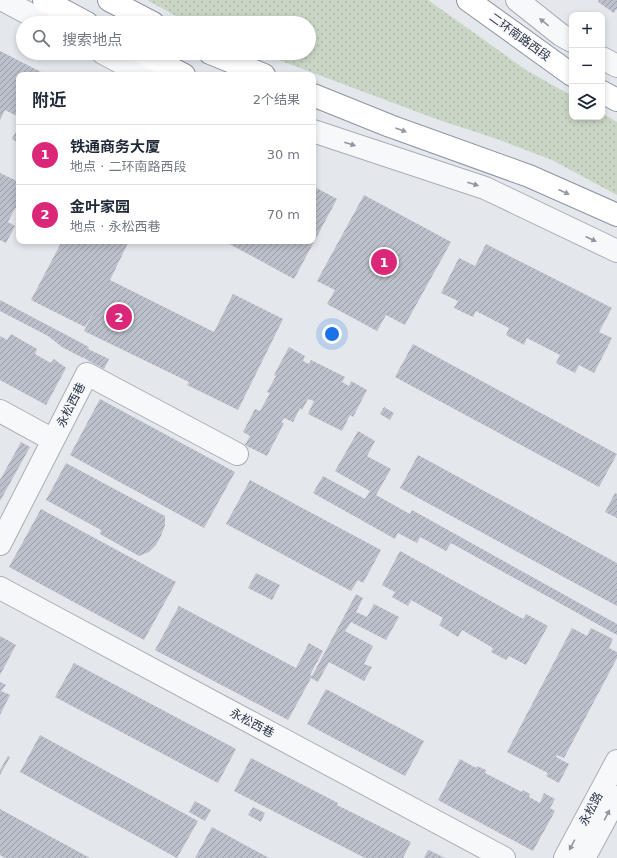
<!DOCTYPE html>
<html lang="zh">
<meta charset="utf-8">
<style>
:root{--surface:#fff;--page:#f6f6f7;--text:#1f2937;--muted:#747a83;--line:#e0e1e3;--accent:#db2777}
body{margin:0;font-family:"DejaVu Sans","Noto Sans SC",sans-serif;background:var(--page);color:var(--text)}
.controls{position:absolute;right:12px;top:12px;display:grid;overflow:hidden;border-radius:8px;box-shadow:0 2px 6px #0003}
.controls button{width:36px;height:36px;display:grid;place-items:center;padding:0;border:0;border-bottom:1px solid var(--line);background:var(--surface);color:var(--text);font:20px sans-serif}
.you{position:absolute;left:332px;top:334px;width:14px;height:14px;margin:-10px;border:3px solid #fff;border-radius:50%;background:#1a73e8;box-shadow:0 0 0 6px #1a73e833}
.badge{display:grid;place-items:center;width:26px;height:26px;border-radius:50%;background:var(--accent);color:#fff;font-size:13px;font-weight:700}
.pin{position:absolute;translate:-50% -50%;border:2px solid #fff;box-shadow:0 1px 4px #0006}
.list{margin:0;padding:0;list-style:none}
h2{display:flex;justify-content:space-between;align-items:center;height:52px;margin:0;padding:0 16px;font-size:17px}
h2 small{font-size:13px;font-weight:400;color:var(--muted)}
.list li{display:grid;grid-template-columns:26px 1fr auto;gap:12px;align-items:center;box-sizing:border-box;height:60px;padding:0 16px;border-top:1px solid var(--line)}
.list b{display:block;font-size:15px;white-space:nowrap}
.list p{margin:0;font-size:13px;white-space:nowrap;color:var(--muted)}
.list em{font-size:13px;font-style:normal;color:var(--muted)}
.icon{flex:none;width:22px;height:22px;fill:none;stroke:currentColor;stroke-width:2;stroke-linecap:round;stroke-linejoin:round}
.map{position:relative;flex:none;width:617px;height:858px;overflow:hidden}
.search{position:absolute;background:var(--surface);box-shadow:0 2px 6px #0003;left:16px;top:16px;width:300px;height:44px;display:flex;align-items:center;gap:10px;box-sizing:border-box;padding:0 14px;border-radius:22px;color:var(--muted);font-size:15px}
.panel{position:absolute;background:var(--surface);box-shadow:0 2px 6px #0003;left:16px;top:72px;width:300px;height:172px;border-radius:8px}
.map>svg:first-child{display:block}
.grass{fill:url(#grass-dots)}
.building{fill:url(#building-hatch)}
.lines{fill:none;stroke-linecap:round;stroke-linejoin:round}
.minor-casing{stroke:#a9aeb7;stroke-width:24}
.tertiary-casing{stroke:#a9aeb7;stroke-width:24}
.trunk-casing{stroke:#8b94a3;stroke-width:24}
.minor{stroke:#f7f8fa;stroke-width:22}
.tertiary{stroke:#f7f8fa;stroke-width:22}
.trunk{stroke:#fff;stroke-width:22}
.oneway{fill:#9196a0}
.oneway2{fill:#959aa2}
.labels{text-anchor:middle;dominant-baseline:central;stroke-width:3;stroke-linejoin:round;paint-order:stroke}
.street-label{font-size:12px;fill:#2b3445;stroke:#f4f6f9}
</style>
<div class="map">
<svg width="617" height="858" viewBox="0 0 617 858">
<defs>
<pattern id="grass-dots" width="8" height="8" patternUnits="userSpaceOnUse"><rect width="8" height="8" fill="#c9d6c5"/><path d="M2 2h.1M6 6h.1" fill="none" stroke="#adb8ab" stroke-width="1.8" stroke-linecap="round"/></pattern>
<pattern id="building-hatch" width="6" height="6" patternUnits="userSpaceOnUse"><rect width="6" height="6" fill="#bbc0ca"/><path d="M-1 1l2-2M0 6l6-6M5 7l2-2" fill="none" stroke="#989da6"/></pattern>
</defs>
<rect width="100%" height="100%" fill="#e4e7ec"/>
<!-- grass -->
<path class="grass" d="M 147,0 L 428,0 L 526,70 L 572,96 L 572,117 L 602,117 L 602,113 L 617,122 L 617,195 L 552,160 L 497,139 L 439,120 L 260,53 L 309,53 L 309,23 L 189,23 Z"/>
<!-- building -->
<path class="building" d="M 599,0 L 617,0 L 617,10 L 616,9 L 614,13 L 598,2 Z
M 0,51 L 47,75 L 19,75 L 19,117 L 5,110 L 0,120 Z
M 19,126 L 19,143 L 12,139 Z
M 0,173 L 19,182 L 19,210 L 15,208 L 8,222 L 15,226 L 6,243 L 0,240 Z
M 313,186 L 337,199 L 294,279 L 224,241 L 313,241 Z
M 364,195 L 451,242 L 405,325 L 386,315 L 377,331 L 327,304 L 335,290 L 317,281 Z
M 62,241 L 129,241 L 110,280 L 214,332 L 233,294 L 283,319 L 238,410 L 187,385 L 189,382 L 84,331 L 96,308 L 85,327 L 31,300 Z
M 486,244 L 612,308 L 599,332 L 612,338 L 594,373 L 579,365 L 575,373 L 556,363 L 560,355 L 527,338 L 524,345 L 506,335 L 509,328 L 476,311 L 473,317 L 454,308 L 458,301 L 441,293 L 459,258 L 475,266 Z
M 0,300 L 89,347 L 88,349 L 109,359 L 104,369 L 84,358 L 85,356 L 83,358 L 62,347 L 48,336 L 0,311 Z
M 11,334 L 37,349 L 35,354 L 51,363 L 54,359 L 66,368 L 46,405 L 0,380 L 0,336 L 7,340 Z
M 413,344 L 617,454 L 599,487 L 395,377 Z
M 289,347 L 305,356 L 303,361 L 309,364 L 311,360 L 345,377 L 342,382 L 349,386 L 351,381 L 367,390 L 353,417 L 350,415 L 342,431 L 308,414 L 314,401 L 308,399 L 302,410 L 300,408 L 293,422 L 284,418 L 281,422 L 284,423 L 267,456 L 245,445 L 250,436 L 243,432 L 255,409 L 260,411 L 270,393 L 267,392 L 276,376 L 274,375 Z
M 100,399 L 235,472 L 204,528 L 70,455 Z
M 384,407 L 394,413 L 390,420 L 380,414 Z
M 358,431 L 375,441 L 367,456 L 391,469 L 376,495 L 410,514 L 412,510 L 617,624 L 617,635 L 451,543 L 446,551 L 420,537 L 417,543 L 398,533 L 395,539 L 313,493 L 323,476 L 365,499 L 370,491 L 335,471 Z
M 21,442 L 30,447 L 0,501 L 0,480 Z
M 418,455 L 617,563 L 617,606 L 400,488 Z
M 66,463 L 165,516 L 165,525 L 161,536 L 156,545 L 149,552 L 139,556 L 100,534 L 101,530 L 46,500 Z
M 250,480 L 381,550 L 363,583 L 358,580 L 351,591 L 226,524 Z
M 615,493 L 617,494 L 617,518 L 605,512 Z
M 41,509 L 176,582 L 144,640 L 9,567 Z
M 400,551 L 523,619 L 526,614 L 548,626 L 526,665 L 509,656 L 506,660 L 491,652 L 493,648 L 462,630 L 458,637 L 439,625 L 443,618 L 411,600 L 408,606 L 392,597 L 395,592 L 382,585 Z
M 256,573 L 280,585 L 272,600 L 248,588 Z
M 356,594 L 363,598 L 356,612 L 367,617 L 374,604 L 399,617 L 386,640 L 351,622 L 345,631 L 373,646 L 364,664 L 372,667 L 364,681 L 329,662 L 318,682 L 311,678 L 288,720 L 155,650 L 179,606 L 296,668 L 309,643 L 323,651 L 310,675 L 312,676 Z
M 572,628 L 587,636 L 591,628 L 613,639 L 609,648 L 617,652 L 617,658 L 564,758 L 557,755 L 556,757 L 569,764 L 559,783 L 546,776 L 548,773 L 507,752 Z
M 0,636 L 16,645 L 0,675 Z
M 74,663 L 236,749 L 218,783 L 55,697 Z
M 0,682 L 6,685 L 1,691 L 10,695 L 0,715 Z
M 326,689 L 424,741 L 405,776 L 307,724 Z
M 40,735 L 198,821 L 177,858 L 20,772 Z
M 8,756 L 10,757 L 0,775 L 0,770 Z
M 251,758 L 338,803 L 337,805 L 411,842 L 403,858 L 365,858 L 234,791 Z
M 460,759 L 476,768 L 477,766 L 486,770 L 485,773 L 522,792 L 523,790 L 530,794 L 529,797 L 540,803 L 544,793 L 555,799 L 550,808 L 555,811 L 533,851 L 438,800 Z
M 195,801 L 211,810 L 205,821 L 189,812 Z
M 253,807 L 265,813 L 261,822 L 248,815 Z
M 0,809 L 90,858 L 5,858 L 0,855 Z
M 212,827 L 269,858 L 195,858 Z
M 428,850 L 429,850 L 445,858 L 424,858 Z"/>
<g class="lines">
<defs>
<path id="minor" d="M 517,0 L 561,35 L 572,41
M 602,58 L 617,66
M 0,411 L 53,440
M 0,544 L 87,374 L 237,454
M 0,588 L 504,858"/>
<path id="tertiary" d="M 3,0 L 46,23
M 103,53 L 144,75
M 313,131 L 485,188 L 617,251
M 565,858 L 617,761
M 584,858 L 617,797"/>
<path id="trunk" d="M 44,0 L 87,23
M 109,0 L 153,23
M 468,0 L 572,75
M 142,53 L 184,75
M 210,53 L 264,75
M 602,92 L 617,100
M 313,95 L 390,126 L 529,176 L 617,215"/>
</defs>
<!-- minor casing -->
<use href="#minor" class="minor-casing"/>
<!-- tertiary casing -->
<use href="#tertiary" class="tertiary-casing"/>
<!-- trunk casing -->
<use href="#trunk" class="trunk-casing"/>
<!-- minor -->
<use href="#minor" class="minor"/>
<!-- tertiary -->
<use href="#tertiary" class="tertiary"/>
<!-- trunk -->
<use href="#trunk" class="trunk"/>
</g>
<!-- one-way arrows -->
<defs><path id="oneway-solid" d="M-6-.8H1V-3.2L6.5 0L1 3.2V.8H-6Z"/></defs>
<g class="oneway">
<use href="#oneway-solid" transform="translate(544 22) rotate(-141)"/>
<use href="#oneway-solid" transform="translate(350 144) rotate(18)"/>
<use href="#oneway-solid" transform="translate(473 184) rotate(18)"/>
<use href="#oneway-solid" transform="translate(591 239) rotate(25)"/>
<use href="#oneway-solid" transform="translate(607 815) rotate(-62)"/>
<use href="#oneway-solid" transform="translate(572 845) rotate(118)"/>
</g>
<g class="oneway2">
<use href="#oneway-solid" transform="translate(401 130) rotate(20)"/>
<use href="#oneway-solid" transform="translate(564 192) rotate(24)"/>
</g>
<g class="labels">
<!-- street labels -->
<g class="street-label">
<text transform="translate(520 37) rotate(36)">二环南路西段</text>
<text transform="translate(71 405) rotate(-63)">永松西巷</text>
<text transform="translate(252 723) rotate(28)">永松西巷</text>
<text transform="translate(591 809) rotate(-62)">永松路</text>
</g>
</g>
</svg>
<div class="controls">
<button>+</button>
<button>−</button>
<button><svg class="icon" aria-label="layers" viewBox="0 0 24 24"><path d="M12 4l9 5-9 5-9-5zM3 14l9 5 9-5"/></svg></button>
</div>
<div class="you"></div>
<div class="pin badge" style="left:384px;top:262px">1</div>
<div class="pin badge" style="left:119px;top:317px">2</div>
<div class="search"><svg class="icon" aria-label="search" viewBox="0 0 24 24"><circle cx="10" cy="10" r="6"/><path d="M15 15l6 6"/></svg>搜索地点</div>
<section class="panel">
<h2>附近<small>2个结果</small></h2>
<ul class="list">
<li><span class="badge">1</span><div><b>铁通商务大厦</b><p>地点 · 二环南路西段</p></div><em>30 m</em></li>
<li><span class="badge">2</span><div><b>金叶家园</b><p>地点 · 永松西巷</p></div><em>70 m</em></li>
</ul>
</section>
</div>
